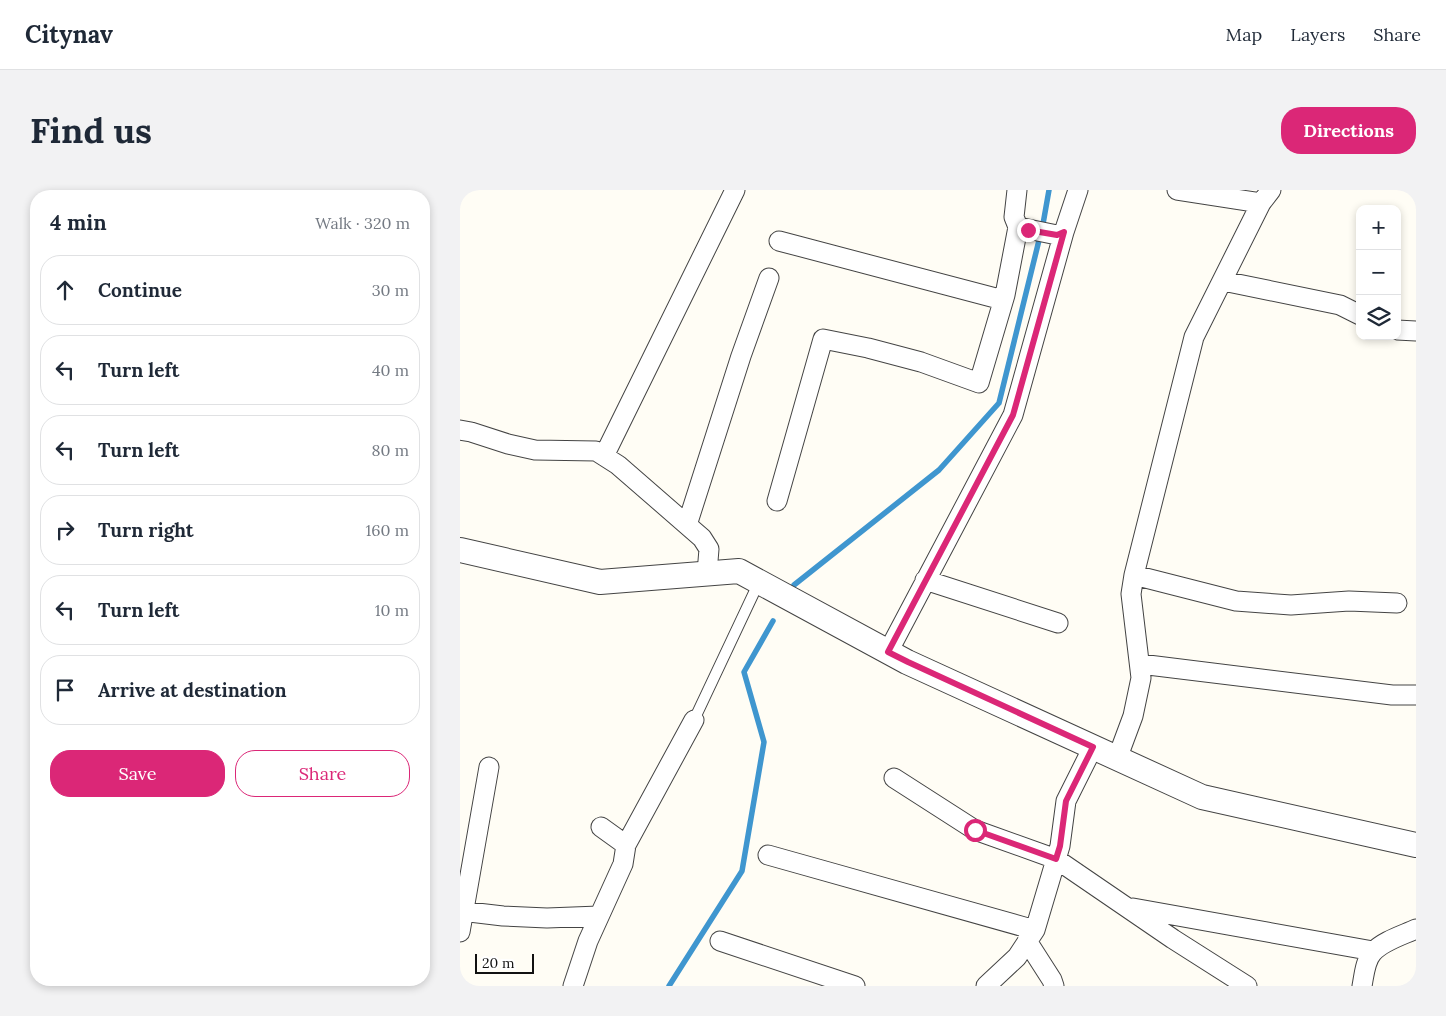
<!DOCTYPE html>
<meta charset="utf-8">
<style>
:root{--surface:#fff;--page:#f2f2f3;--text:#1f2937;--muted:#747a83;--line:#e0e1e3;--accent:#db2777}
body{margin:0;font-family:Lora,serif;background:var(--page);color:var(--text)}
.controls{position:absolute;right:15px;top:15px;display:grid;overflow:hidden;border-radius:10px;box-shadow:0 2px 8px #0003}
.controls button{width:45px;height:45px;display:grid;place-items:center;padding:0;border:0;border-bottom:1px solid var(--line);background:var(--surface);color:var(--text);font:25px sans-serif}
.scale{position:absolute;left:15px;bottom:12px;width:59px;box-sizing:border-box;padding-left:5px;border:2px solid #111;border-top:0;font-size:14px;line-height:18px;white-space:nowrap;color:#111;-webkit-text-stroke:4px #fff;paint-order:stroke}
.stop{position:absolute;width:15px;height:15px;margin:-11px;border:4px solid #db2777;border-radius:50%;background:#fff}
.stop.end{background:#db2777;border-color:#fff;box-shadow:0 1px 5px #0008}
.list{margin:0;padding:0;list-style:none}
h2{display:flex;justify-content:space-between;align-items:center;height:65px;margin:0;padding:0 20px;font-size:21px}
h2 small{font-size:16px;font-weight:400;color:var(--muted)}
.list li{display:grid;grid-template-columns:32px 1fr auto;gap:15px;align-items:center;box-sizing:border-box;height:70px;margin:0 10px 10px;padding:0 10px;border:1px solid var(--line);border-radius:20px}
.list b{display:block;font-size:19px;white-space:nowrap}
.list em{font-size:16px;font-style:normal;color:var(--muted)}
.actions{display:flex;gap:10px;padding:15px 20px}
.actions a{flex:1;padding:11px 0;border:1px solid var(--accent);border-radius:20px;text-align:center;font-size:18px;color:var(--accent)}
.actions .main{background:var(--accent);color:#fff}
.icon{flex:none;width:28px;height:28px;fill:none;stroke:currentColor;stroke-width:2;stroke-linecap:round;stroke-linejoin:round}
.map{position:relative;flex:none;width:956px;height:796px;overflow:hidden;border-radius:20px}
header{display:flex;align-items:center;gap:30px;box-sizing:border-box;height:70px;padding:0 25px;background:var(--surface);border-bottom:1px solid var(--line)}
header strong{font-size:24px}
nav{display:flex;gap:28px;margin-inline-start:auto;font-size:18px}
.intro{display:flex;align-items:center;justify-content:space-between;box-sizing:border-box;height:120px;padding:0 30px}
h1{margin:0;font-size:35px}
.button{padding:12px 22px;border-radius:20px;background:var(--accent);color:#fff;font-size:18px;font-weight:700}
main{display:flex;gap:30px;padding:0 30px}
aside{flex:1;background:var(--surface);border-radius:20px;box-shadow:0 2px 8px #0003}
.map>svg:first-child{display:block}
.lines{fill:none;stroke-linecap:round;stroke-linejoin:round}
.stream{stroke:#3f96cf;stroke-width:5.5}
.service-casing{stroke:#444;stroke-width:12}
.minor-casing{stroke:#444;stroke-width:21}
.tertiary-casing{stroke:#444;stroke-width:26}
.service{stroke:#fff;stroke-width:10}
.minor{stroke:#fff;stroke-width:19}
.tertiary{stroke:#fff;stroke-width:24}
.route{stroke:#db2777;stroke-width:6}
</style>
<header>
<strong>Citynav</strong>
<nav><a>Map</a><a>Layers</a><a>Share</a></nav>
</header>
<div class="intro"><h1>Find us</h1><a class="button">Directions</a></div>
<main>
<aside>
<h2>4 min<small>Walk · 320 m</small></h2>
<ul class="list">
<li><svg class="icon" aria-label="ahead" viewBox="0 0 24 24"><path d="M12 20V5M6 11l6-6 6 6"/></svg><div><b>Continue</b></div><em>30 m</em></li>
<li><svg class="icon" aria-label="left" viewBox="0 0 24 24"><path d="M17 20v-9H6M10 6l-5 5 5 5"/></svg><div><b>Turn left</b></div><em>40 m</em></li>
<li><svg class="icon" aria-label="left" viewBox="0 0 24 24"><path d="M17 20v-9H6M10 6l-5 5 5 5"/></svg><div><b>Turn left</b></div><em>80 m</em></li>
<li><svg class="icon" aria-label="right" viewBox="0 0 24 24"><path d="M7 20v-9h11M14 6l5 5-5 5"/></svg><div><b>Turn right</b></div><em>160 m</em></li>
<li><svg class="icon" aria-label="left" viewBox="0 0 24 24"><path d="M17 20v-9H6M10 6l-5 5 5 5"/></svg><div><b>Turn left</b></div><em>10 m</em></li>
<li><svg class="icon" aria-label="arrive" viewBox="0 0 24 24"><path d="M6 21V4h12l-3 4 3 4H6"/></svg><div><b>Arrive at destination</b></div></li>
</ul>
<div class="actions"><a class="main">Save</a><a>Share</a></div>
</aside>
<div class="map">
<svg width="956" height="796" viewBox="0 0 956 796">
<rect width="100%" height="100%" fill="#fffdf5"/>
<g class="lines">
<!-- stream -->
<path class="stream" d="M 334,395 L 479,280 L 539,213 L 583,34 L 589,0
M 209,796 L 282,681 L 304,552 L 284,482 L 313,431"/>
<defs>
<path id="service" d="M 234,530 L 299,392"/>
<path id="minor" d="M 557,0 L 554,27 L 558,37 L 597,45 L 604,42 L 618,0
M 717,0 L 801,13
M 319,51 L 543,110
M 763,91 L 880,115 L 900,125
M 937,140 L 956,141
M 0,240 L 11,242 L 48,254 L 75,260 L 136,261 L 158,275 L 242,348 L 249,359 L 247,383
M 144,266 L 275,0
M 317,311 L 363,149 L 408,158 L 461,172 L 519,193 L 545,105 L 558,37
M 227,335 L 281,166 L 309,88
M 674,385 L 776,411 L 831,415 L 889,411 L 937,413
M 465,390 L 598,433
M 428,462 L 553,225 L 604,42
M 680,474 L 932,505 L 956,505
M 657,569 L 673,526 L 681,488 L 671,404 L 674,385 L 734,147 L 801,13 L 811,0
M 434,588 L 515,640 L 596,669 L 713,749 L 787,796
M 166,655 L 234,530
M 308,665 L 575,740
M 673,718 L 913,761
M 0,721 L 43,726 L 87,728 L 139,726
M 0,742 L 29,577
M 260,751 L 395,796
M 567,751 L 592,790 L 594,796
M 113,796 L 128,751 L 163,674 L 166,655 L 141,637
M 526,796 L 557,767 L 575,740 L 600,656 L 606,611 L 633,557
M 902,796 C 904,786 905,770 913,762 C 923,751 943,745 956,739"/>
<path id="tertiary" d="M 0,360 L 140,392 L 279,381 L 447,472 L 742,607 L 956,655"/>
</defs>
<!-- service casing -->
<use href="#service" class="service-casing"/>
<!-- minor casing -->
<use href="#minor" class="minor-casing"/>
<!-- tertiary casing -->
<use href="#tertiary" class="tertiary-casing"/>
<!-- service -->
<use href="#service" class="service"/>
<!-- minor -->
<use href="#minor" class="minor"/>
<!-- tertiary -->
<use href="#tertiary" class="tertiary"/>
</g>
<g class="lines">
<!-- route -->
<path class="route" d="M 515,640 L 596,669 L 600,656 L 606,611 L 633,557 L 448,472 L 428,462 L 553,225 L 604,42 L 597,45 L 568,40"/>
</g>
</svg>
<div class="controls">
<button>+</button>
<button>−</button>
<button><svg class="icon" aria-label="layers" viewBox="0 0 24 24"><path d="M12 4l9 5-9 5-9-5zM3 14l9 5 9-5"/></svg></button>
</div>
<div class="scale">20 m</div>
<div class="stop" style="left:515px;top:640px"></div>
<div class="stop end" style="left:568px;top:40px"></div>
</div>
</main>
